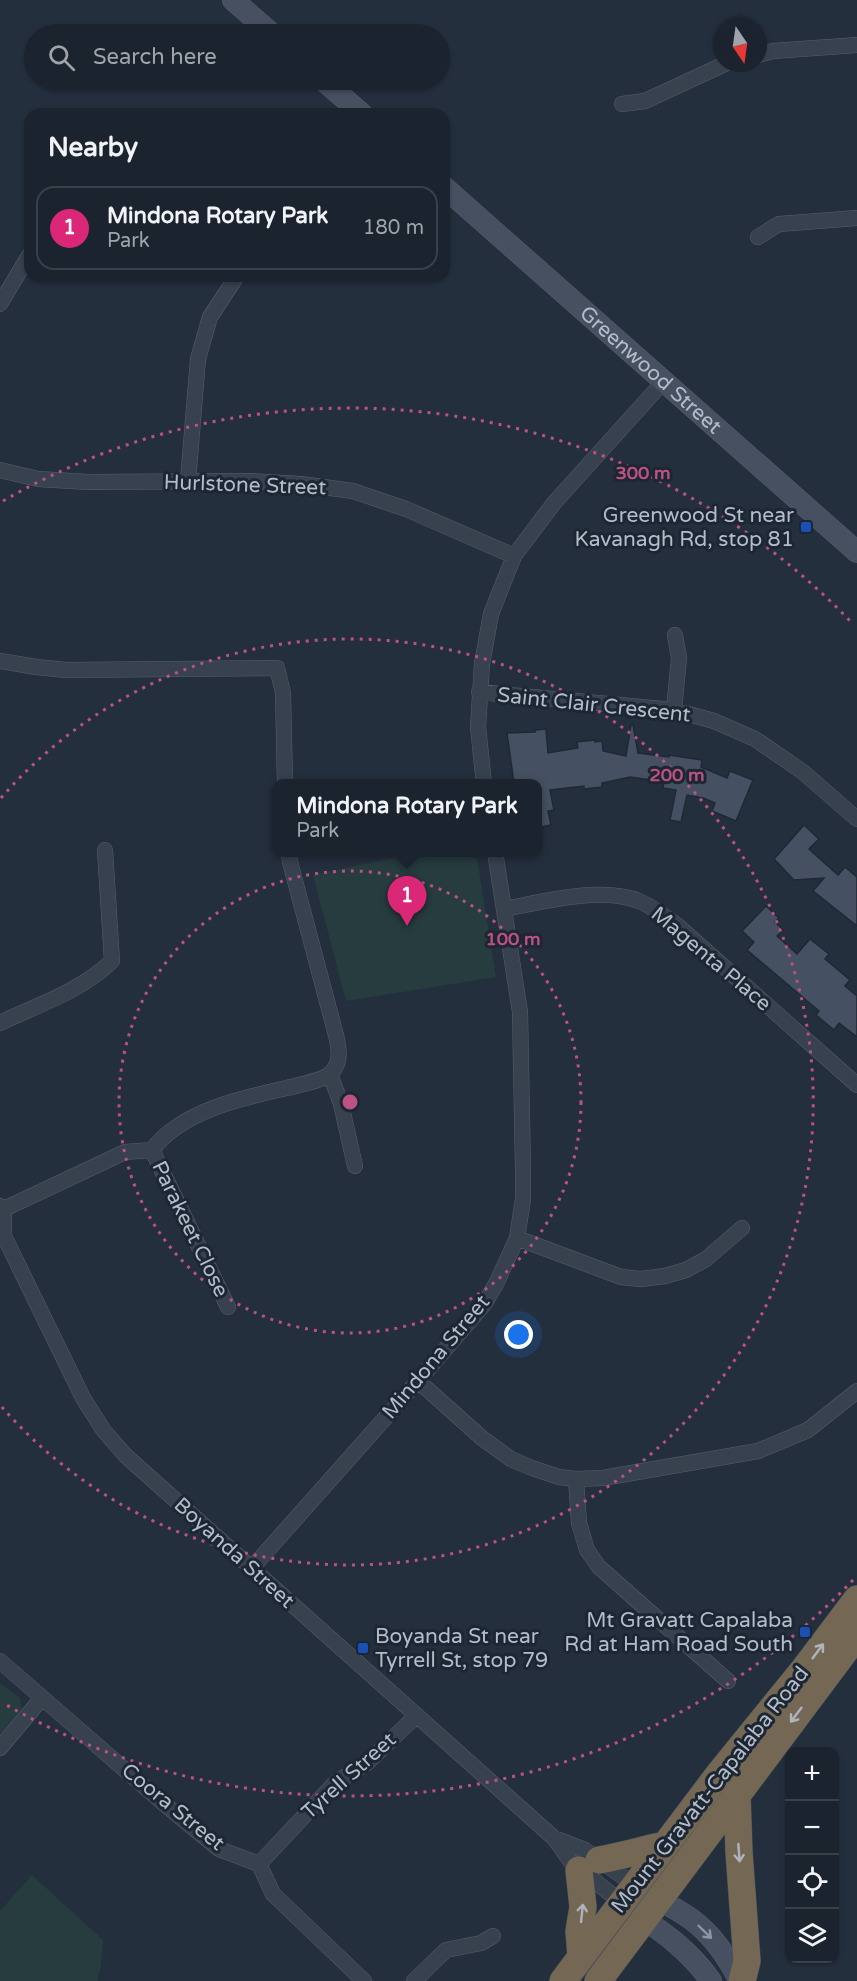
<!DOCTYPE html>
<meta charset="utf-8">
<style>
:root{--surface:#1b232e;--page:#242b36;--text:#f1f3f6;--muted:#a0a4aa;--line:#39404a;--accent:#db2777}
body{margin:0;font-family:"Varela Round",sans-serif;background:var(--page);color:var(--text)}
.controls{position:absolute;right:18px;bottom:18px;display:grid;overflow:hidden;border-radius:12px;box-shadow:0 2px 4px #0004}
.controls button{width:54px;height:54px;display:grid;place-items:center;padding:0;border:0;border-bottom:2px solid var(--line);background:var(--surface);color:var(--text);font:30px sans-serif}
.compass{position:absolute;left:713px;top:18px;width:54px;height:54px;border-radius:50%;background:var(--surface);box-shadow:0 2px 4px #0004;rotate:167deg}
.you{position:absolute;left:519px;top:1335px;width:21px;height:21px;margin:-15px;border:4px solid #fff;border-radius:50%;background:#1a73e8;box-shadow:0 0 0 9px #1a73e833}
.badge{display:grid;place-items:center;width:39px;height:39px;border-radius:50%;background:var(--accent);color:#fff;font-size:20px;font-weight:700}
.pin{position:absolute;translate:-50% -50px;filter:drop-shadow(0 2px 3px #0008)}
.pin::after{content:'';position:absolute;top:32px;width:21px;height:18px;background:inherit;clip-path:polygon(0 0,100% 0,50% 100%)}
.popup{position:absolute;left:272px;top:779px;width:270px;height:78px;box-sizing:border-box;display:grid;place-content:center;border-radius:12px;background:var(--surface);filter:drop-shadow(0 2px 4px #0005);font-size:20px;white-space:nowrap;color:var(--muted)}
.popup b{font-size:22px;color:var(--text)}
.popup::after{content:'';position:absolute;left:50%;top:100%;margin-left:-12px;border:12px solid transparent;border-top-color:var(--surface)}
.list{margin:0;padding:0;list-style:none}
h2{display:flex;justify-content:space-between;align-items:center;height:78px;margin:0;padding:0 24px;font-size:26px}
h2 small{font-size:20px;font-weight:400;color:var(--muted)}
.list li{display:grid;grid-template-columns:39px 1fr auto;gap:18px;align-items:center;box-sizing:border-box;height:84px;margin:0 12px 12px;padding:0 12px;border:2px solid var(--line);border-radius:18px}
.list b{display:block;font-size:22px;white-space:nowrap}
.list p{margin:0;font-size:20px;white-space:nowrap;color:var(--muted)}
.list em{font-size:20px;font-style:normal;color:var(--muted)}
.icon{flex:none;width:33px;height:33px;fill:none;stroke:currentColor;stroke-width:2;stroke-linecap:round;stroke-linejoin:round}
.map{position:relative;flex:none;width:857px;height:1981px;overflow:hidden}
.search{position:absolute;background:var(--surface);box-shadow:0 2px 4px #0004;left:24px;top:24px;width:426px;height:66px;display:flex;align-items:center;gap:15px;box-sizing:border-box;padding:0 21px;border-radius:33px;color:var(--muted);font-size:22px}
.panel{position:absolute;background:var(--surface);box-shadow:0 2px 4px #0004;left:24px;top:108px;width:426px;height:174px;border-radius:18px}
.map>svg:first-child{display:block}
.green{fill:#263c3f}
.building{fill:#455162;stroke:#1f2835;stroke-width:1.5}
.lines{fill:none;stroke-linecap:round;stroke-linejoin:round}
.street-casing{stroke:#565f6c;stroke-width:16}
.secondary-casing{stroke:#565f6c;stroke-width:22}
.highway-casing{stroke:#434c59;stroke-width:28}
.street{stroke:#38414e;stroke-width:15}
.secondary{stroke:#465061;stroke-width:21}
.highway{stroke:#746855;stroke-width:27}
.oneway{stroke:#aeb4bd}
.oneway2{stroke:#8e96a5}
.ring{fill:none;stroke:#bd5182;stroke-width:3;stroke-dasharray:3 6}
.transit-dot{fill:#1a4fb4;stroke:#1d2633;stroke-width:2}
.labels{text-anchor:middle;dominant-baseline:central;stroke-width:6;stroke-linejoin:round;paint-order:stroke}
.street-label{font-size:21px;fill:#b4bcc9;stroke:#1d2633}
.poi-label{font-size:21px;fill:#b4bcc9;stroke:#1d2633;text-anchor:end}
.centre{fill:#bd5182;stroke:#1d2633;stroke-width:3}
.ring-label{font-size:18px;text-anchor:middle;font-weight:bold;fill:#bd5182;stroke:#1d2633;stroke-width:6;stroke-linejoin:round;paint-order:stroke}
</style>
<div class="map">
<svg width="857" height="1981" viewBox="0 0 857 1981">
<rect width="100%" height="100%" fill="#242f3e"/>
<!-- green -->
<path class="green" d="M 419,852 L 476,853 L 496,977 L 346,1001 L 313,875 Z
M 0,1683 L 20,1698 L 22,1710 L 0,1735 Z
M 32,1875 L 103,1940 L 101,1965 L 97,1981 L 0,1981 L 0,1911 Z"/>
<!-- building -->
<path class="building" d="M 631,725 L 633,725 L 638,753 L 669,757 L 669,755 L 702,760 L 701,767 L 727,778 L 730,771 L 753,780 L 736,821 L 712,811 L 715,803 L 703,798 L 687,795 L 681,822 L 670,820 L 676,790 L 663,788 L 664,782 L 630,777 L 602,783 L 602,787 L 584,789 L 584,786 L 550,790 L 554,810 L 548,811 L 551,825 L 537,828 L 537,783 L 514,783 L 507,733 L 535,732 L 536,730 L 546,729 L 548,753 L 578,748 L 577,742 L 595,740 L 595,742 L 602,741 L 603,751 L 626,756 Z
M 804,825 L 819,839 L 809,849 L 820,859 L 838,875 L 845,867 L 857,877 L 857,926 L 813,891 L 824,878 L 794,880 L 774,859 Z
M 766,906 L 779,918 L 775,922 L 783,930 L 777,936 L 797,954 L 810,939 L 829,954 L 825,959 L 850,980 L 845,986 L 857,996 L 857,1037 L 839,1023 L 834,1030 L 816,1015 L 819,1011 L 747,950 L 754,942 L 742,931 Z"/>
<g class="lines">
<defs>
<path id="street" d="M 758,55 L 773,51 L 857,45
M 622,104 L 645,101 L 727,63
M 758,237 L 779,224 L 857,218
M 0,304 L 30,254
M 0,470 L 38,479 L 88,482 L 251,481 L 301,484 L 353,491 L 406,509 L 514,556
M 188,481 L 198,359 L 210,317 L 237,276
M 0,661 L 36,667 L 66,670 L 277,668 L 283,693 L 285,784
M 479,692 L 674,710 L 714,721 L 755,739 L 803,772 L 857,819
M 674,710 L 679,658 L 675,635
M 484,784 L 478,727 L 482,664 L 491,614 L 514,556 L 554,503 L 664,381
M 504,909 C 543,902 600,886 639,901 C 653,907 666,917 678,926 L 857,1085
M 0,1023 C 38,1005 81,991 112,961 L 105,850
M 330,1074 L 341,1104 L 355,1166
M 152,1150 L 228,1307
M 0,1206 L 4,1209 L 4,1236 L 83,1398 L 104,1431 L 126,1456 L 554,1838 L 571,1862 L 622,1903
M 4,1209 L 125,1152 L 152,1150 C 181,1111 241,1098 287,1088 C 298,1085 323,1081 331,1073 C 341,1063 339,1051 337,1039 L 290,862 L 289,852
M 517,1238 L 621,1277 L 641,1279 L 665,1276 L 686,1270 L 706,1259 L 742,1228
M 418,1381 L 482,1438 L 511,1459 L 532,1468 L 559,1477 L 576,1479 L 603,1478 L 758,1451 L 808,1430 L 857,1391
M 576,1479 L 579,1523 L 587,1550 L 599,1567 L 728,1681
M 251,1569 L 418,1381 L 485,1303 L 497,1282 L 517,1238 L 523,1199 L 523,1169 L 520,1012 L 495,852
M 0,1661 L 162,1802 L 219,1849 L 259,1864 L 273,1894 L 364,1981
M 0,1748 L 42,1698
M 554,1838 L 585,1850 L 636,1886
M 259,1864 L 335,1783 L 367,1763 L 416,1716
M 414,1981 L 446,1950 L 481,1943 L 493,1936"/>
<g id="secondary">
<path d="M 233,0 L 272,34"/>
<path d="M 323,80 L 362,114"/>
<path id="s1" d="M 444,187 L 857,552"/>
<path d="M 647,1892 C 661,1901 677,1909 691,1919 C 713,1935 727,1957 740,1981"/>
<path d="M 632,1911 C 663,1932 689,1950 711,1981"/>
</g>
<path id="highway" d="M 737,1794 L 739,1852 L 747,1961 L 742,1981
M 599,1860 C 621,1856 642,1850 665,1845
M 579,1870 L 583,1907 L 579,1931 L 581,1957
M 563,1981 L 719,1774 L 805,1668 L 857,1599
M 598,1981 L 857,1635"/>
</defs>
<!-- street casing -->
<use href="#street" class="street-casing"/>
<!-- secondary casing -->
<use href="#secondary" class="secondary-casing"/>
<!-- highway casing -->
<use href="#highway" class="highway-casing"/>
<!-- street -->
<use href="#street" class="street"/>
<!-- secondary -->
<use href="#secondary" class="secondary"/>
<!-- highway -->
<use href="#highway" class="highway"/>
</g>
<!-- one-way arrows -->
<defs><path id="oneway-shaft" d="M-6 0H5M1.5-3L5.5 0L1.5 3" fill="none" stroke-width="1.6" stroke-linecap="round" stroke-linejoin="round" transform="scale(1.5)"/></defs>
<g class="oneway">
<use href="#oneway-shaft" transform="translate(818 1651) rotate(-53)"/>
<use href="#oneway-shaft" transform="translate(796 1715) rotate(127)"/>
<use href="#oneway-shaft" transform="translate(739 1853) rotate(86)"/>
<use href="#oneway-shaft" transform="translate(582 1913) rotate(-84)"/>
</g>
<use class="oneway2" href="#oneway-shaft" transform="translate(705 1932) rotate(44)"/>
<!-- distance rings -->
<g class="ring">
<circle cx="350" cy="1102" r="231"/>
<path d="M1 798A463 463 0 1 1 1 1406"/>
<path d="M853 1580A694 694 0 0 1 3 1703M3 501A694 694 0 0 1 853 624"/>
</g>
<!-- markers -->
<g class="transit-dot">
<rect x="800" y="521" width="12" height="12" rx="3"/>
<rect x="799" y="1626" width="12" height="12" rx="3"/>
<rect x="357" y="1642" width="12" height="12" rx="3"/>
</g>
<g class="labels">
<!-- street labels -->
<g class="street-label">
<text stroke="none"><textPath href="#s1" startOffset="276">Greenwood Street</textPath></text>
<text transform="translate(245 485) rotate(2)">Hurlstone Street</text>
<text transform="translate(594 705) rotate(6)">Saint Clair Crescent</text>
<text transform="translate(711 959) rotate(40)">Magenta Place</text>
<text transform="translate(190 1229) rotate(64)">Parakeet Close</text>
<text transform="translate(436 1357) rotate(-50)">Mindona Street</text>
<text transform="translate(234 1553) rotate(42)">Boyanda Street</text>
<text transform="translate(349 1776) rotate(-42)">Tyrell Street</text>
<text transform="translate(710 1790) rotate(-52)">Mount Gravatt-Capalaba Road</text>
<text transform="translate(173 1807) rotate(39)">Coora Street</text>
</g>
<!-- poi labels -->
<g class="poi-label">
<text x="794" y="515">Greenwood St near<tspan x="794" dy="24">Kavanagh Rd, stop 81</tspan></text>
<text x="793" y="1620">Mt Gravatt Capalaba<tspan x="793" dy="24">Rd at Ham Road South</tspan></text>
<text x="375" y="1636" text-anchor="start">Boyanda St near<tspan x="375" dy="24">Tyrrell St, stop 79</tspan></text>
</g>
</g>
<circle cx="350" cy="1102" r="9" class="centre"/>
<g class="ring-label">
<text x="643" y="479">300 m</text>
<text x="677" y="781">200 m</text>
<text x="513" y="945">100 m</text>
</g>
</svg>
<div class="controls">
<button>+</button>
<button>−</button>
<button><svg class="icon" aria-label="locate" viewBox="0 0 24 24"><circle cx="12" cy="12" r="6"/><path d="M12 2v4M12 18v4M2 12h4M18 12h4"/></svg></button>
<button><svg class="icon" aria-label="layers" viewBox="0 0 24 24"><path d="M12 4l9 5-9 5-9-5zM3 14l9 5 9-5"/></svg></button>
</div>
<svg class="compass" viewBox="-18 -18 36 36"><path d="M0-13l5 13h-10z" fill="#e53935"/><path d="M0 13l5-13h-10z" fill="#a0a4aa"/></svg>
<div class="you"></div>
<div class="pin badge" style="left:407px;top:926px">1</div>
<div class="popup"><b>Mindona Rotary Park</b>Park</div>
<div class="search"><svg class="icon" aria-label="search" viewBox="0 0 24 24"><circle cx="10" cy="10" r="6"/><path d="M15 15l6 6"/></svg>Search here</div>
<section class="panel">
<h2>Nearby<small></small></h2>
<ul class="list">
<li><span class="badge">1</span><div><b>Mindona Rotary Park</b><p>Park</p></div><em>180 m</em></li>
</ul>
</section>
</div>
